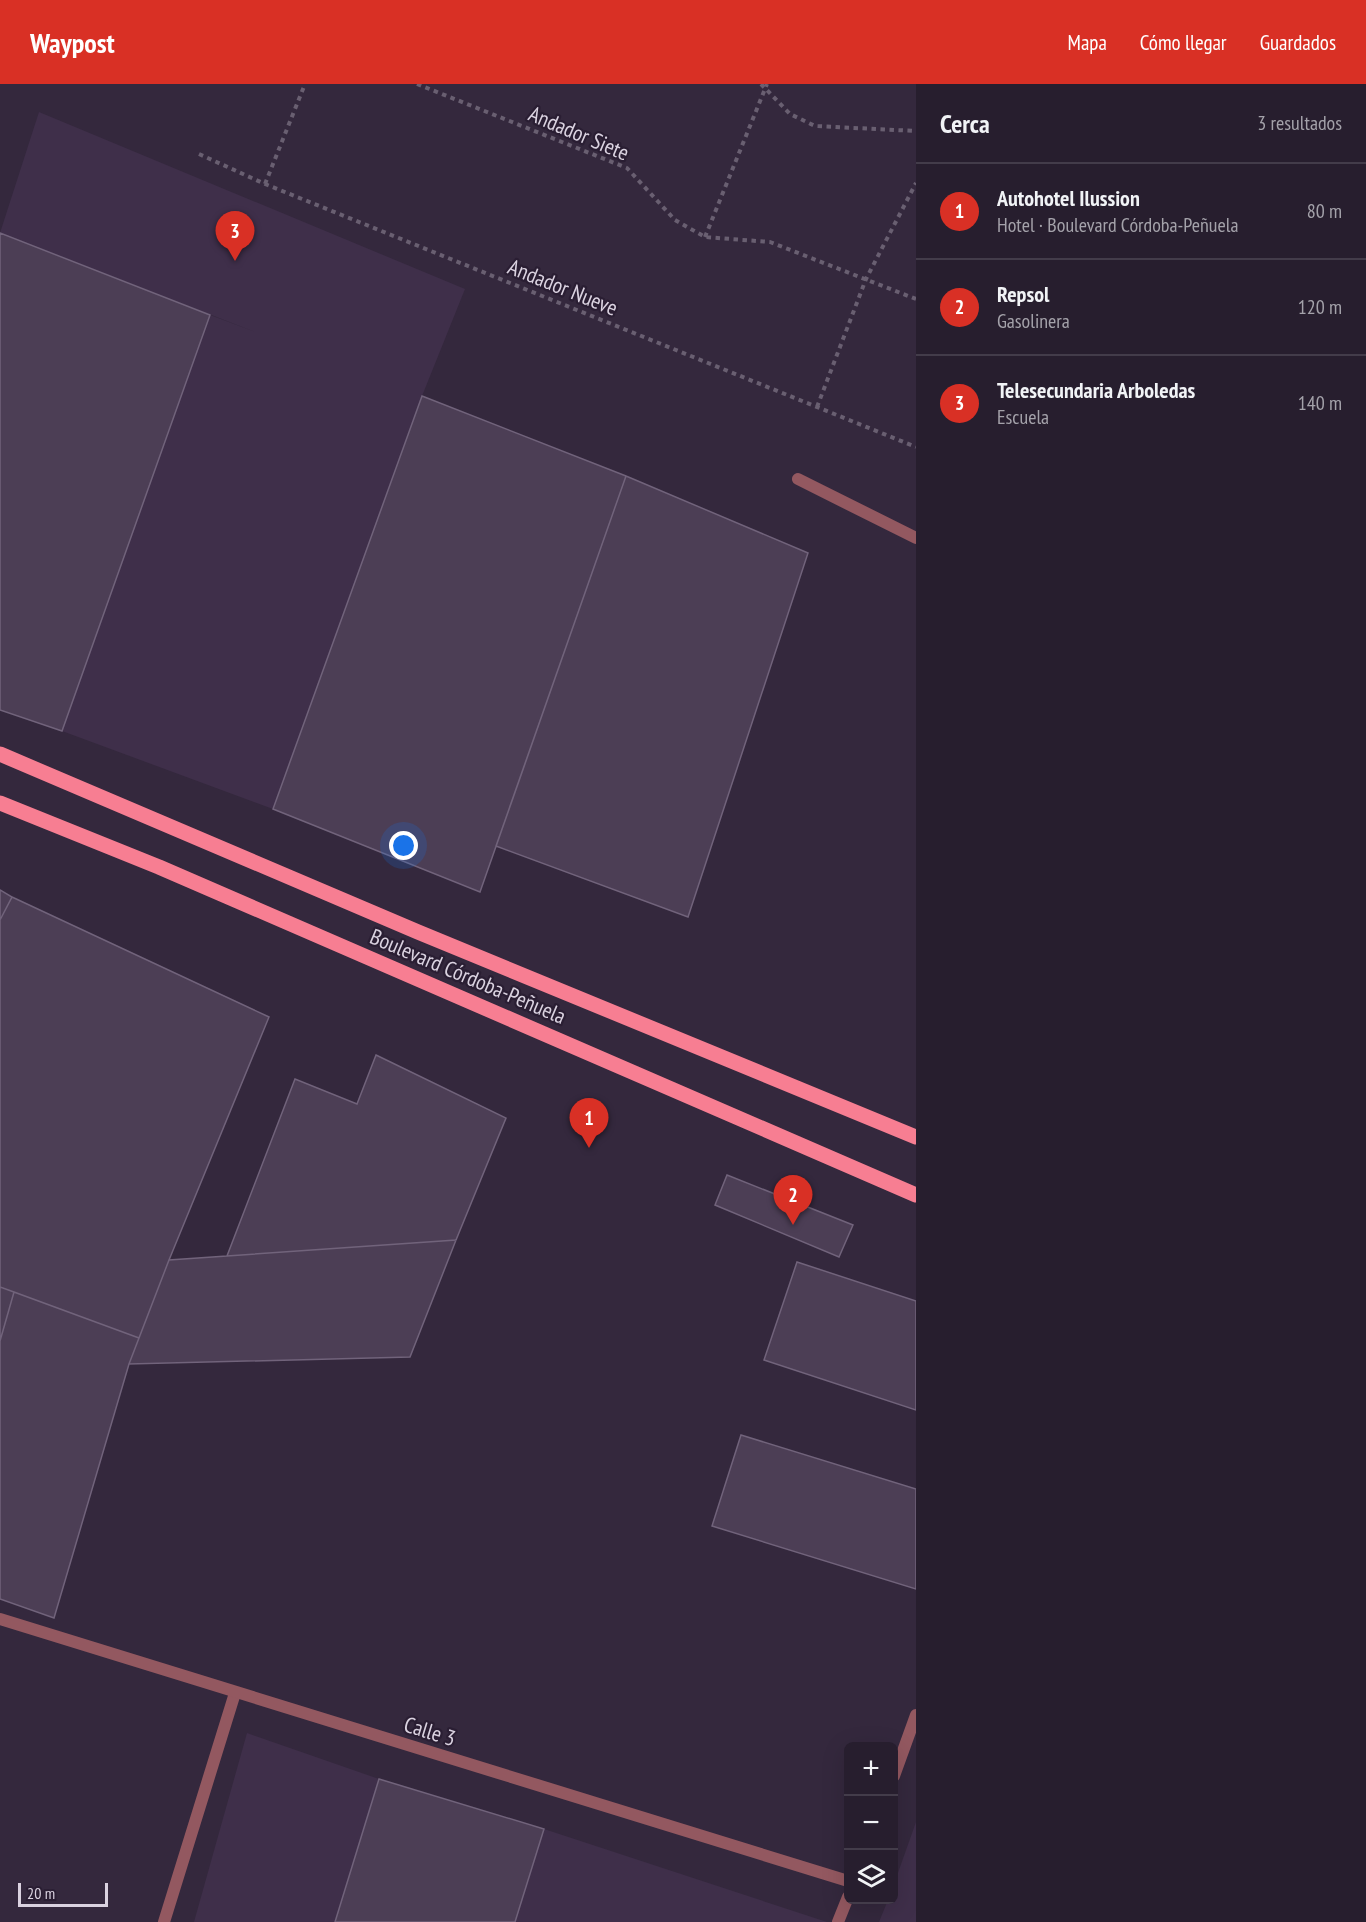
<!DOCTYPE html>
<html lang="es">
<meta charset="utf-8">
<style>
:root{--surface:#271e2e;--page:#2f2736;--text:#f1f3f6;--muted:#a4a2aa;--line:#433c4a;--accent:#d93025}
body{margin:0;font-family:"PT Sans Narrow",sans-serif;background:var(--page);color:var(--text)}
.controls{position:absolute;right:18px;bottom:18px;display:grid;overflow:hidden;border-radius:9px;box-shadow:0 6px 24px #0002}
.controls button{width:54px;height:54px;display:grid;place-items:center;padding:0;border:0;border-bottom:2px solid var(--line);background:var(--surface);color:var(--text);font:30px sans-serif}
.scale{position:absolute;left:18px;bottom:15px;width:90px;box-sizing:border-box;padding-left:6px;border:3px solid #dad2e0;border-top:0;font-size:16px;line-height:21px;white-space:nowrap;color:#dad2e0;-webkit-text-stroke:4px #2a1e33;paint-order:stroke}
.you{position:absolute;left:404px;top:762px;width:21px;height:21px;margin:-15px;border:4px solid #fff;border-radius:50%;background:#1a73e8;box-shadow:0 0 0 9px #1a73e833}
.badge{display:grid;place-items:center;width:39px;height:39px;border-radius:50%;background:var(--accent);color:#fff;font-size:20px;font-weight:700}
.pin{position:absolute;translate:-50% -50px;filter:drop-shadow(0 2px 3px #0008)}
.pin::after{content:'';position:absolute;top:32px;width:21px;height:18px;background:inherit;clip-path:polygon(0 0,100% 0,50% 100%)}
.list{margin:0;padding:0;list-style:none}
h2{display:flex;justify-content:space-between;align-items:center;height:78px;margin:0;padding:0 24px;font-size:26px}
h2 small{font-size:20px;font-weight:400;color:var(--muted)}
.list li{display:grid;grid-template-columns:39px 1fr auto;gap:18px;align-items:center;box-sizing:border-box;height:96px;padding:0 24px;border-top:2px solid var(--line)}
.list b{display:block;font-size:22px;white-space:nowrap}
.list p{margin:0;font-size:20px;white-space:nowrap;color:var(--muted)}
.list em{font-size:20px;font-style:normal;color:var(--muted)}
.icon{flex:none;width:33px;height:33px;fill:none;stroke:currentColor;stroke-width:2;stroke-linecap:round;stroke-linejoin:round}
.map{position:relative;flex:none;width:916px;height:1838px;overflow:hidden}
header{display:flex;align-items:center;gap:36px;box-sizing:border-box;height:84px;padding:0 30px;background:var(--accent);color:#fff}
header strong{font-size:28px}
nav{display:flex;gap:33px;margin-inline-start:auto;font-size:21px}
main{display:flex}
aside{flex:1;background:var(--surface)}
.map>svg:first-child{display:block}
.built{fill:#3f2f4a}
.building{fill:#4c3e55;stroke:#71637b;stroke-width:1.5}
.lines{fill:none;stroke-linecap:round;stroke-linejoin:round}
.path{stroke:#695f71;stroke-width:4;stroke-dasharray:4.5 4.5;stroke-linecap:butt}
.lane{stroke:#935860;stroke-width:12}
.street{stroke:#935860;stroke-width:12}
.primary{stroke:#f77e92;stroke-width:15}
.labels{text-anchor:middle;dominant-baseline:central;stroke-width:4.5;stroke-linejoin:round;paint-order:stroke}
.street-label{font-size:22px;fill:#dad2e0;stroke:#2a1e33}
</style>
<header>
<strong>Waypost</strong>
<nav><a>Mapa</a><a>Cómo llegar</a><a>Guardados</a></nav>
</header>
<main>
<div class="map">
<svg width="916" height="1838" viewBox="0 0 916 1838">
<rect width="100%" height="100%" fill="#34283d"/>
<!-- built -->
<path class="built" d="M 39,28 L 465,205 L 422,312 L 273,725 L 62,647 L 210,231 L 258,249 L 0,149 Z
M 247,1649 L 379,1695 L 544,1745 L 827,1838 L 194,1838 Z
M 916,1738 L 916,1838 L 879,1838 L 888,1816 L 894,1816 L 894,1800 Z"/>
<!-- building -->
<path class="building" d="M 0,149 L 210,231 L 62,647 L 0,626 Z
M 422,312 L 626,392 L 480,808 L 273,725 Z
M 626,392 L 808,469 L 688,833 L 496,762 Z
M 0,806 L 12,813 L 0,836 Z
M 12,813 L 269,933 L 169,1176 L 139,1254 L 0,1203 L 0,836 Z
M 376,971 L 506,1034 L 456,1156 L 227,1172 L 295,995 L 357,1020 Z
M 727,1091 L 853,1141 L 839,1173 L 715,1121 Z
M 456,1156 L 410,1273 L 129,1280 L 169,1176 Z
M 797,1178 L 916,1217 L 916,1326 L 764,1276 Z
M 0,1203 L 14,1208 L 0,1257 Z
M 14,1208 L 139,1254 L 129,1280 L 54,1534 L 0,1515 L 0,1257 Z
M 741,1351 L 916,1405 L 916,1505 L 712,1442 Z
M 379,1695 L 544,1745 L 515,1838 L 335,1838 Z"/>
<g class="lines">
<!-- path -->
<path class="path" d="M 417,0 L 627,84 L 675,136 L 705,153 L 770,158 L 916,215
M 761,0 L 790,30 L 815,42 L 916,47
M 199,70 L 265,100 L 916,363
M 265,100 L 305,0
M 705,153 L 767,0
M 817,323 L 866,195 L 916,99"/>
<!-- lane -->
<path class="lane" d="M 798,395 L 916,454
M 164,1838 L 235,1609
M 838,1838 L 848,1813"/>
<!-- street -->
<path class="street" d="M 0,1535 L 848,1797
M 894,1692 L 916,1631"/>
<!-- primary -->
<path class="primary" d="M 0,670 L 418,848 L 916,1053
M 0,719 L 159,783 L 916,1111"/>
</g>
<g class="labels">
<!-- street labels -->
<g class="street-label">
<text transform="translate(579 49) rotate(23)">Andador Siete</text>
<text transform="translate(563 203) rotate(22)">Andador Nueve</text>
<text transform="translate(468 892) rotate(23)">Boulevard Córdoba-Peñuela</text>
<text transform="translate(430 1647) rotate(17)">Calle 3</text>
</g>
</g>
</svg>
<div class="controls">
<button>+</button>
<button>−</button>
<button><svg class="icon" aria-label="layers" viewBox="0 0 24 24"><path d="M12 4l9 5-9 5-9-5zM3 14l9 5 9-5"/></svg></button>
</div>
<div class="scale">20 m</div>
<div class="you"></div>
<div class="pin badge" style="left:589px;top:1064px">1</div>
<div class="pin badge" style="left:793px;top:1141px">2</div>
<div class="pin badge" style="left:235px;top:177px">3</div>
</div>
<aside>
<h2>Cerca<small>3 resultados</small></h2>
<ul class="list">
<li><span class="badge">1</span><div><b>Autohotel Ilussion</b><p>Hotel · Boulevard Córdoba-Peñuela</p></div><em>80 m</em></li>
<li><span class="badge">2</span><div><b>Repsol</b><p>Gasolinera</p></div><em>120 m</em></li>
<li><span class="badge">3</span><div><b>Telesecundaria Arboledas</b><p>Escuela</p></div><em>140 m</em></li>
</ul>
</aside>
</main>
